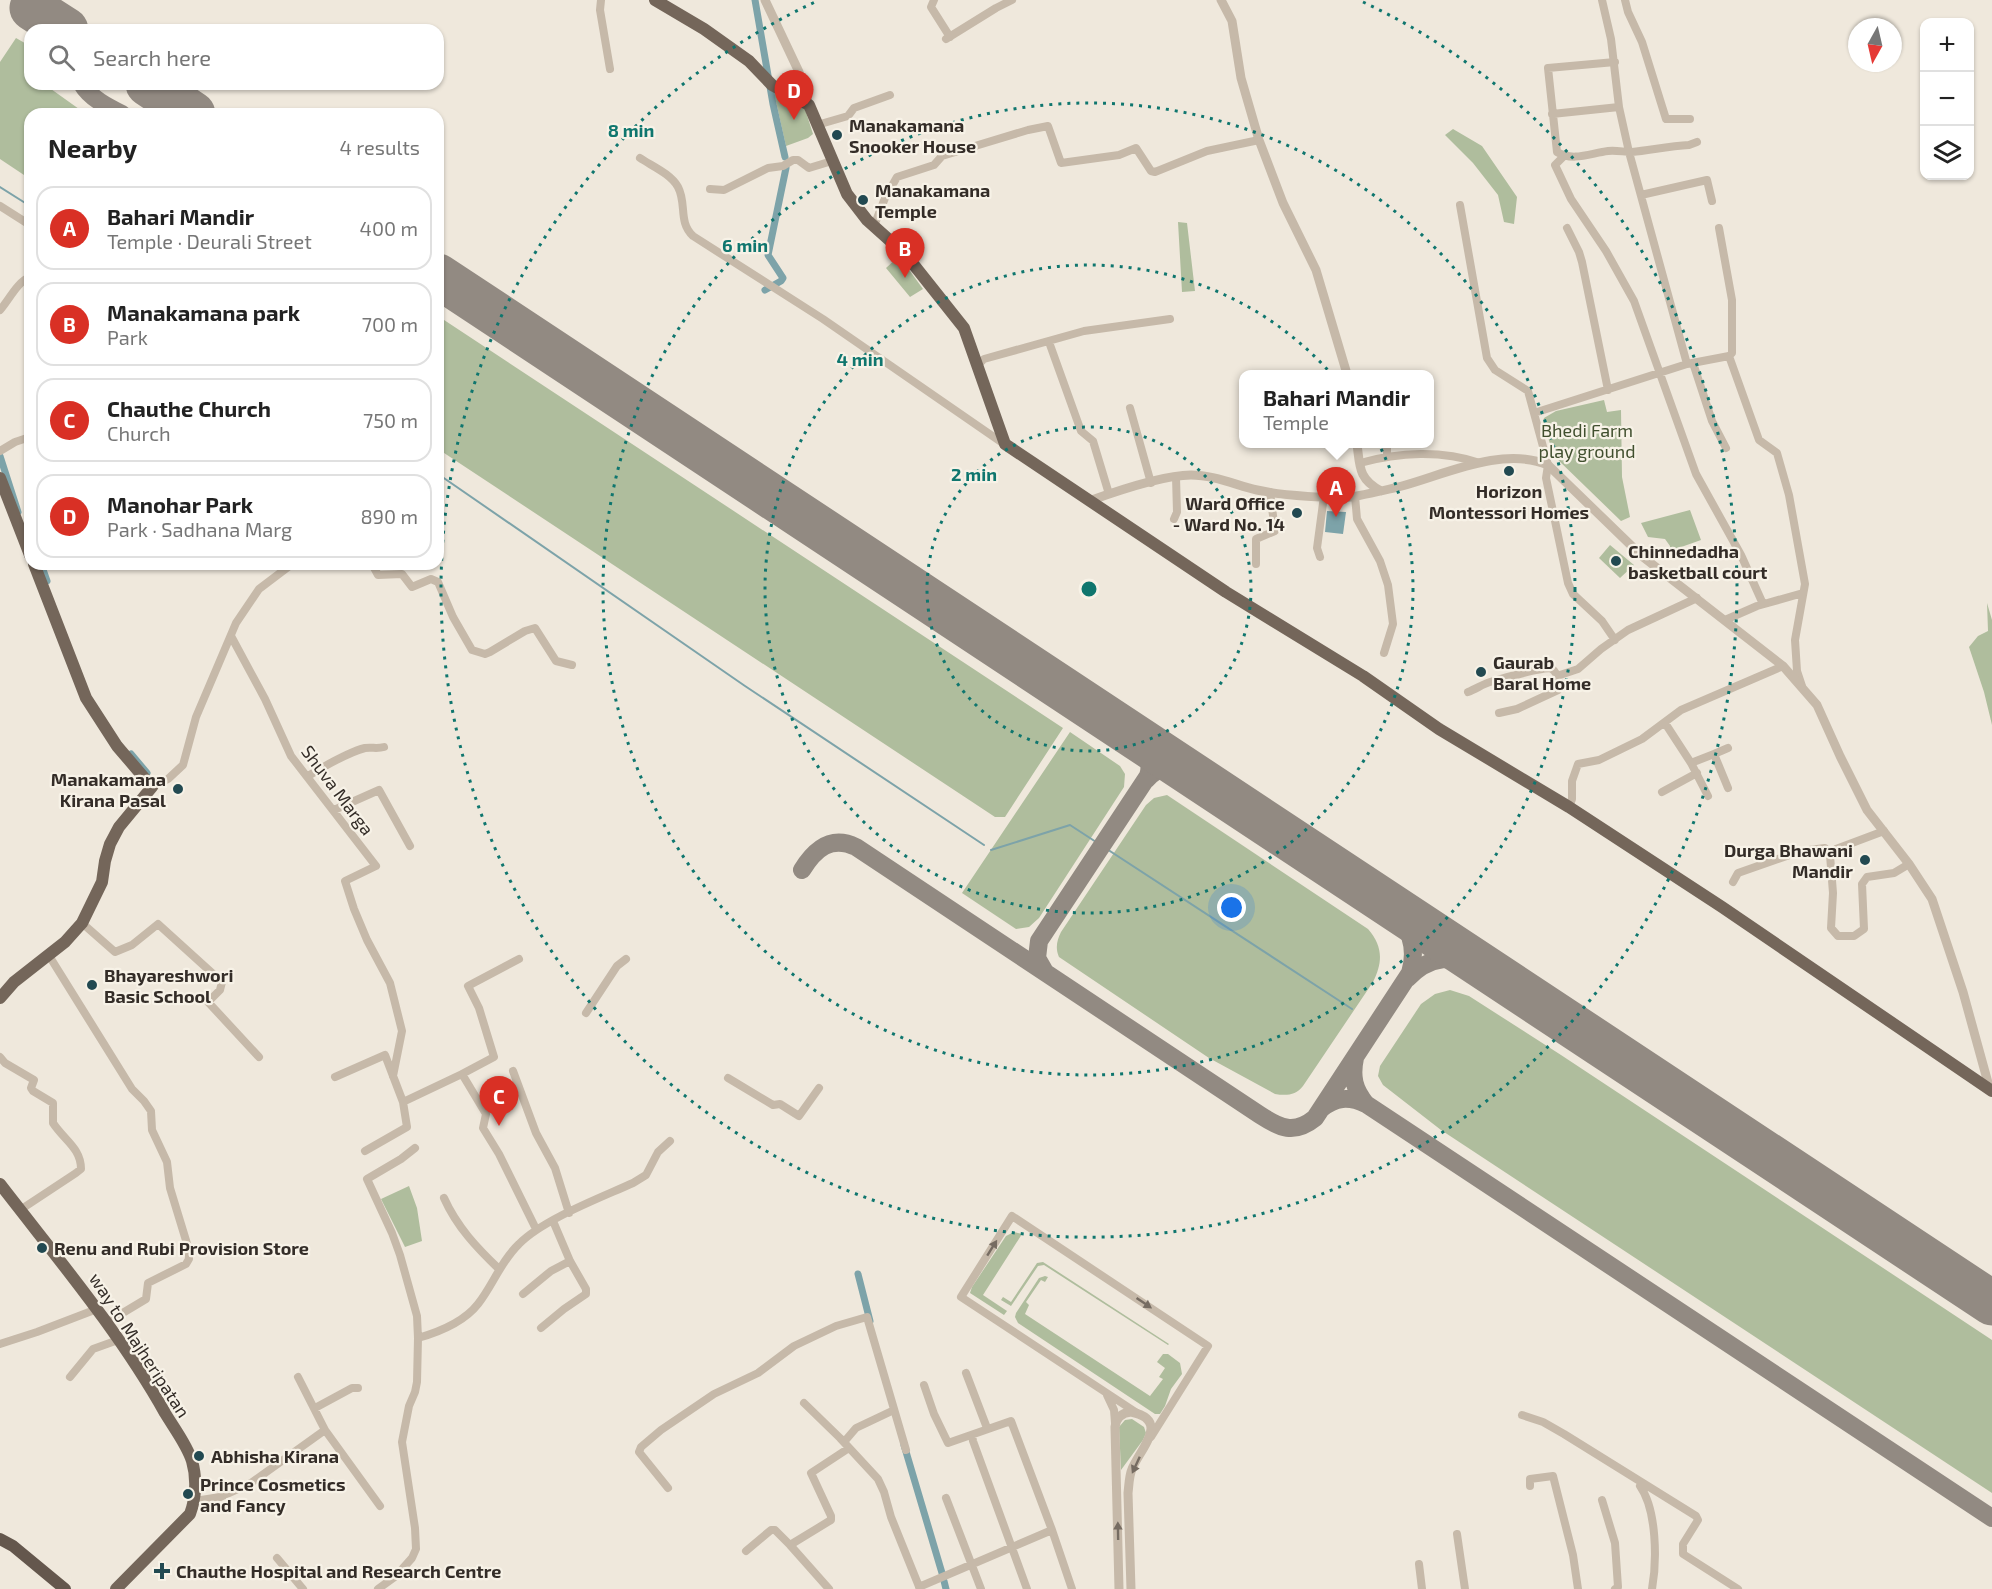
<!DOCTYPE html>
<meta charset="utf-8">
<style>
:root{--surface:#fff;--page:#f6f6f6;--text:#222;--muted:#767676;--line:#e0e0e0;--accent:#d93025}
body{margin:0;font-family:"Exo 2",sans-serif;background:var(--page);color:var(--text)}
.controls{position:absolute;right:18px;top:18px;display:grid;overflow:hidden;border-radius:12px;box-shadow:0 2px 4px #0004}
.controls button{width:54px;height:54px;display:grid;place-items:center;padding:0;border:0;border-bottom:2px solid var(--line);background:var(--surface);color:var(--text);font:30px sans-serif}
.compass{position:absolute;left:1848px;top:18px;width:54px;height:54px;border-radius:50%;background:var(--surface);box-shadow:0 2px 4px #0004;rotate:188deg}
.you{position:absolute;left:1232px;top:908px;width:21px;height:21px;margin:-15px;border:4px solid #fff;border-radius:50%;background:#1a73e8;box-shadow:0 0 0 9px #1a73e833}
.badge{display:grid;place-items:center;width:39px;height:39px;border-radius:50%;background:var(--accent);color:#fff;font-size:20px;font-weight:700}
.pin{position:absolute;translate:-50% -50px;filter:drop-shadow(0 2px 3px #0008)}
.pin::after{content:'';position:absolute;top:32px;width:21px;height:18px;background:inherit;clip-path:polygon(0 0,100% 0,50% 100%)}
.popup{position:absolute;left:1239px;top:370px;width:195px;height:78px;box-sizing:border-box;display:grid;place-content:center;border-radius:12px;background:var(--surface);filter:drop-shadow(0 2px 4px #0005);font-size:20px;white-space:nowrap;color:var(--muted)}
.popup b{font-size:22px;color:var(--text)}
.popup::after{content:'';position:absolute;left:50%;top:100%;margin-left:-12px;border:12px solid transparent;border-top-color:var(--surface)}
.list{margin:0;padding:0;list-style:none}
h2{display:flex;justify-content:space-between;align-items:center;height:78px;margin:0;padding:0 24px;font-size:26px}
h2 small{font-size:20px;font-weight:400;color:var(--muted)}
.list li{display:grid;grid-template-columns:39px 1fr auto;gap:18px;align-items:center;box-sizing:border-box;height:84px;margin:0 12px 12px;padding:0 12px;border:2px solid var(--line);border-radius:18px}
.list b{display:block;font-size:22px;white-space:nowrap}
.list p{margin:0;font-size:20px;white-space:nowrap;color:var(--muted)}
.list em{font-size:20px;font-style:normal;color:var(--muted)}
.icon{flex:none;width:33px;height:33px;fill:none;stroke:currentColor;stroke-width:2;stroke-linecap:round;stroke-linejoin:round}
.map{position:relative;flex:none;width:1992px;height:1589px;overflow:hidden}
.search{position:absolute;background:var(--surface);box-shadow:0 2px 4px #0004;left:24px;top:24px;width:420px;height:66px;display:flex;align-items:center;gap:15px;box-sizing:border-box;padding:0 21px;border-radius:18px;color:var(--muted);font-size:22px}
.panel{position:absolute;background:var(--surface);box-shadow:0 2px 4px #0004;left:24px;top:108px;width:420px;height:462px;border-radius:18px}
.map>svg:first-child{display:block}
.green{fill:#afbd9d}
.water{fill:#7da3a9}
.lines{fill:none;stroke-linecap:round;stroke-linejoin:round}
.stream{stroke:#7da3a9;stroke-width:2}
.canal{stroke:#7da3a9;stroke-width:7}
.taxiway{stroke:#928a82;stroke-width:18}
.runway{stroke:#928a82;stroke-width:45}
.minor{stroke:#c6b9a9;stroke-width:8}
.tertiary{stroke:#c6b9a9;stroke-width:9}
.primary{stroke:#74665a;stroke-width:12}
.trunk{stroke:#64574d;stroke-width:12}
.oneway{fill:#766c62}
.ring{fill:none;stroke:#0f766e;stroke-width:3;stroke-dasharray:3 6}
.poi-dot{fill:#224951;stroke:#f7f2e7;stroke-width:2}
.labels{text-anchor:middle;dominant-baseline:central;stroke-width:4.5;stroke-linejoin:round;paint-order:stroke}
.poi-label{font-size:18px;font-weight:bold;fill:#342d28;stroke:#f7f2e7;text-anchor:start}
.park-label{font-size:18px;fill:#404f2e;stroke:#f7f2e7}
.street-label{font-size:18px;fill:#342d28;stroke:#f7f2e7}
.centre{fill:#0f766e;stroke:#f7f2e7;stroke-width:3}
.ring-label{font-size:18px;text-anchor:middle;font-weight:bold;fill:#0f766e;stroke:#f7f2e7;stroke-width:4.5;stroke-linejoin:round;paint-order:stroke}
</style>
<div class="map">
<svg width="1992" height="1589" viewBox="0 0 1992 1589">
<rect width="100%" height="100%" fill="#efe8dc"/>
<!-- green -->
<path class="green" d="M 16,38 L 30,46 L 30,84 L 44,84 L 86,114 L 30,114 L 30,179 L 0,159 L 0,62 Z
M 774,93 L 805,109 L 813,134 L 808,138 L 786,146 Z
M 1453,129 L 1482,146 L 1517,197 L 1514,224 L 1504,222 L 1498,195 L 1473,163 L 1445,135 Z
M 1178,222 L 1187,223 L 1195,291 L 1182,292 Z
M 899,256 L 923,289 L 910,297 L 886,268 Z
M 438,316 L 1063,728 L 1005,817 L 995,817 L 438,449 Z
M 1604,400 L 1607,412 L 1621,410 L 1622,477 L 1630,517 L 1621,521 L 1554,456 L 1543,422 L 1544,418 L 1556,411 Z
M 1690,510 L 1701,540 L 1670,551 L 1670,546 L 1665,539 L 1648,537 L 1641,523 Z
M 1610,545 L 1634,565 L 1620,578 L 1599,558 Z
M 1987,603 L 1992,620 L 1992,725 L 1984,692 L 1969,647 L 1978,636 L 1988,631 Z
M 1070,732 L 1120,766 L 1125,774 L 1124,787 L 1039,918 L 1029,927 L 1016,929 L 962,893 Z
M 1167,795 L 1368,929 C 1383,946 1383,962 1373,982 L 1303,1086 C 1296,1095 1287,1096 1275,1094 L 1209,1058 L 1059,957 C 1055,948 1057,940 1061,932 L 1146,805 L 1154,798 Z
M 1450,990 L 1469,996 L 1561,1055 L 1992,1340 L 1992,1493 L 1441,1130 L 1383,1085 L 1378,1076 L 1380,1066 L 1421,1004 L 1435,994 Z
M 409,1186 L 417,1208 L 422,1241 L 405,1247 L 381,1199 Z
M 1014,1232 L 1022,1234 L 983,1295 L 1007,1311 L 1004,1315 L 970,1293 L 972,1287 L 1006,1236 Z
M 1043,1262 L 1169,1344 L 1168,1345 L 1044,1265 L 1038,1266 L 1011,1306 L 1001,1300 L 1003,1297 L 1011,1302 L 1037,1263 Z
M 1045,1276 L 1048,1277 L 1045,1282 L 1041,1280 L 1026,1302 L 1029,1305 L 1025,1314 L 1150,1396 L 1163,1379 L 1159,1377 L 1165,1368 L 1157,1362 L 1163,1354 L 1168,1354 L 1180,1363 L 1182,1374 L 1171,1389 L 1165,1406 L 1160,1414 L 1155,1414 L 1018,1323 L 1015,1317 L 1016,1313 L 1039,1278 Z
M 1132,1419 L 1144,1427 L 1146,1433 L 1143,1440 L 1121,1470 L 1119,1427 L 1125,1420 Z"/>
<!-- water -->
<path class="water" d="M 1327,511 L 1346,512 L 1343,534 L 1325,532 Z"/>
<g class="lines">
<!-- stream -->
<path class="stream" d="M 0,187 L 30,206
M 438,474 L 745,686 L 984,845
M 991,850 L 1070,825 L 1352,1009"/>
<!-- canal -->
<path class="canal" d="M 755,0 L 773,104 L 785,157
M 765,290 L 781,281 L 783,278 L 768,255 L 786,168
M 0,456 L 18,512
M 41,564 L 47,581
M 131,754 L 147,773
M 858,1274 L 870,1321
M 904,1445 L 942,1573
M 944,1581 L 946,1589"/>
<!-- taxiway -->
<path class="taxiway" d="M 82,84 C 90,98 108,107 122,114
M 1146,780 C 1160,764 1174,767 1192,774
M 802,870 C 815,849 831,835 856,847 L 1260,1115 C 1280,1128 1294,1135 1315,1118 L 1410,973 C 1418,946 1409,926 1391,906
M 1045,972 L 1037,958 L 1039,941 L 1148,776 C 1153,760 1146,748 1134,736
M 1407,979 C 1429,955 1454,955 1482,966
M 1366,1104 L 1992,1518
M 1321,1109 C 1335,1097 1349,1096 1366,1104 C 1354,1089 1351,1077 1355,1058"/>
<!-- runway -->
<path class="runway" d="M 32,8 L 66,30
M 148,84 L 193,114
M 438,276 L 1992,1303"/>
<!-- minor -->
<path class="minor" d="M 601,0 L 600,10 L 610,69
M 934,0 L 931,7 L 950,37
M 1602,0 L 1611,39 L 1619,107 L 1629,152 L 1687,364
M 1625,0 L 1628,12 L 1642,42 L 1666,119 L 1690,119
M 946,39 L 996,8 L 1012,0
M 1615,62 L 1548,68 L 1557,152 C 1573,162 1591,153 1608,151 C 1616,150 1624,152 1632,152 C 1651,150 1670,146 1689,145 L 1697,142
M 1552,114 L 1619,107
M 817,125 L 848,116 L 854,108 L 890,95
M 1564,156 L 1555,165 L 1571,199 L 1606,251 L 1634,301 L 1696,474 L 1741,555 L 1763,604
M 640,158 C 652,166 671,174 678,187 C 687,204 678,222 693,236 L 823,319 L 1004,444
M 710,189 L 724,190 L 768,168 L 783,166 L 793,160 L 798,160 L 809,168 L 832,161
M 1641,195 L 1707,180 L 1712,201
M 1460,205 L 1487,358 L 1495,370 L 1528,391 L 1548,465 L 1546,478 L 1568,583 L 1573,594 L 1602,621 L 1615,640
M 0,206 L 30,225
M 874,226 L 885,198 L 897,177 L 934,165 L 942,156 L 1028,130 L 1048,126 L 1061,163 L 1119,155 L 1136,148 L 1151,171 L 1155,172 L 1207,151 L 1259,140
M 1567,228 L 1579,252 L 1582,262 L 1608,390
M 1719,228 L 1732,300 L 1732,353 L 1729,356
M 0,310 C 9,300 17,282 30,277
M 1049,342 L 1081,431 L 1093,441 L 1109,494
M 1693,363 L 1712,421 L 1726,448
M 978,365 L 984,359 L 1084,331 L 1170,319
M 1130,408 L 1151,483
M 1534,413 L 1687,364 L 1729,356 L 1759,440 L 1777,453 L 1789,495 L 1805,584 L 1795,640 L 1797,671 L 1802,686
M 1387,444 L 1387,457
M 0,451 L 15,442 L 30,437
M 1360,463 C 1399,452 1442,450 1480,463
M 1355,496 L 1357,519 L 1380,561 L 1388,585 L 1393,624 L 1384,653
M 1174,519 L 1177,512 L 1176,477
M 1320,557 L 1317,548 L 1324,496
M 372,564 L 378,575 L 402,574 L 412,587 L 431,579 L 438,582 L 453,617 L 472,650 L 485,654 L 490,652 L 525,631 L 535,628 L 556,661 L 572,665
M 1256,564 L 1256,539 L 1275,531 L 1270,492
M 1725,620 L 1757,606 L 1803,593
M 231,636 L 265,699 L 291,756 L 376,866 L 345,881 L 354,909 L 367,940 L 390,983 L 402,1031 L 393,1076
M 1557,676 L 1578,669 L 1601,649 L 1628,630 L 1697,598
M 1468,692 C 1476,689 1483,684 1490,682 C 1500,679 1546,666 1552,669 C 1557,672 1559,681 1561,686 L 1558,690 L 1517,709 L 1499,713
M 1665,723 L 1691,763 L 1708,796
M 1728,748 L 1714,754 L 1728,788
M 1691,763 L 1714,754
M 308,776 C 323,767 349,752 365,748 C 372,747 377,749 384,747
M 152,787 L 168,779 L 183,765 L 196,717 L 236,623 L 259,589 L 292,564
M 1662,792 L 1697,773
M 1569,807 L 1572,799 L 1572,781 L 1578,764 L 1599,760 L 1642,739 L 1681,710 L 1783,666
M 334,810 L 379,790 L 410,846
M 1884,831 L 1836,849 L 1830,855 L 1833,893 L 1831,928 L 1838,936 L 1854,936 L 1864,929 L 1862,884 L 1867,877 L 1894,873 L 1909,864
M 1733,882 L 1738,873 L 1801,851 L 1825,848 L 1830,855
M 82,923 L 115,952 L 132,945 L 158,924 L 222,982 L 220,990 L 208,1002 L 259,1057
M 48,954 L 132,1089 L 144,1101 L 151,1111 L 152,1130 L 167,1162 L 170,1188 L 188,1247 L 189,1259 L 186,1264 L 148,1283 L 146,1299 L 106,1323
M 519,959 L 468,986 L 479,1008 L 494,1057 L 462,1074 L 486,1114 L 483,1128 L 499,1154 L 536,1229
M 586,1013 L 617,966 L 626,959
M 0,1057 L 5,1063 L 34,1080 L 31,1088 L 33,1091 L 53,1103 L 53,1123 C 64,1140 81,1148 81,1169 L 76,1173 L 20,1210
M 513,1071 L 536,1133 L 555,1168 L 569,1213
M 335,1077 L 385,1055 L 403,1102
M 728,1078 L 773,1105 L 780,1104 L 799,1116 L 819,1088
M 365,1151 L 407,1127 L 403,1102 L 462,1074
M 444,1198 C 457,1227 477,1248 499,1269
M 523,1294 L 551,1271 L 570,1261
M 541,1328 L 564,1309 L 586,1294 L 586,1289 L 570,1261 L 553,1221
M 418,1338 C 439,1332 464,1322 478,1304 C 493,1285 501,1261 519,1244 C 544,1219 600,1198 633,1183 L 646,1175 L 658,1152 L 670,1141
M 0,1344 L 37,1332 L 97,1309
M 966,1373 L 987,1428
M 70,1377 L 93,1349 L 118,1340
M 298,1377 L 325,1430 L 380,1506
M 924,1385 L 934,1414 L 948,1443 L 1011,1421 L 1052,1530 L 1072,1589
M 1107,1395 L 1114,1410 L 1115,1423
M 804,1403 L 840,1438 L 878,1479 L 884,1492 L 891,1517 L 920,1589
M 315,1408 L 352,1388 L 358,1388
M 1137,1413 L 961,1297 L 1012,1216 L 1208,1346 L 1151,1437
M 1522,1415 L 1543,1422 L 1564,1434 L 1696,1516 L 1698,1520 L 1683,1544 L 1683,1554 L 1738,1589
M 972,1435 L 973,1441 L 1027,1589
M 844,1442 L 856,1428 L 894,1410
M 1530,1486 L 1530,1479 L 1553,1476 L 1573,1555 L 1578,1589
M 1640,1486 C 1657,1510 1657,1561 1652,1589
M 668,1488 L 639,1452 L 641,1447 L 661,1430 L 714,1394 L 758,1373 L 794,1346 L 836,1326 L 867,1317 L 906,1450
M 946,1498 L 981,1589
M 1602,1500 L 1615,1543 L 1618,1587 L 1615,1589
M 195,1501 L 220,1497 L 251,1483 L 325,1430
M 1457,1534 L 1465,1589
M 746,1551 L 771,1530 L 775,1530 L 790,1545
M 277,1558 L 303,1589
M 1419,1564 L 1422,1589
M 919,1587 L 1052,1530
M 378,1589 L 396,1576 L 412,1558 L 416,1549 L 415,1528 L 402,1442 L 409,1406 L 415,1392 L 417,1382 L 418,1338 L 417,1316 L 400,1255 L 392,1233 L 367,1179 L 401,1159 L 415,1148
M 829,1589 L 790,1545 L 831,1520 L 831,1516 L 811,1473 L 849,1448"/>
<!-- tertiary -->
<path class="tertiary" d="M 765,0 L 799,72 L 809,105
M 1221,0 L 1232,21 L 1241,78 L 1259,140 L 1283,203 L 1316,270 L 1347,374
M 1357,444 C 1360,466 1358,479 1381,491
M 1089,501 C 1114,492 1165,475 1191,475 C 1213,475 1236,485 1257,490 C 1278,495 1337,500 1357,496 C 1372,493 1387,490 1402,486 C 1446,474 1503,446 1548,465 L 1643,557 L 1783,666 L 1817,705 L 1840,756 L 1867,810 L 1909,864 L 1932,899 L 1963,992 L 1990,1090
M 1119,1589 L 1115,1427 C 1116,1418 1121,1413 1131,1412 C 1171,1420 1140,1449 1132,1469 C 1129,1476 1129,1485 1128,1493 L 1131,1589"/>
<!-- primary -->
<path class="primary" d="M 655,0 L 704,29 L 749,61 L 772,85 L 809,105 L 847,194 L 867,220 L 906,255 L 964,328 L 1005,444 L 1226,592 L 1363,676 L 1439,729 L 1569,807 L 1722,907 L 1992,1091
M 0,478 L 30,555
M 0,998 L 14,982 L 65,942 L 82,923 L 102,882 L 105,861 L 110,844 L 119,827 L 152,787 L 117,746 L 86,698 L 34,564
M 0,1184 C 57,1258 119,1331 165,1413 C 174,1428 187,1445 192,1461 C 197,1478 196,1498 190,1514 L 116,1589"/>
<!-- trunk -->
<path class="trunk" d="M 0,1539 L 13,1546 L 65,1589"/>
</g>
<!-- one-way arrows -->
<defs><path id="oneway-solid" d="M-6-.8H1V-3.2L6.5 0L1 3.2V.8H-6Z" transform="scale(1.5)"/></defs>
<g class="oneway">
<use href="#oneway-solid" transform="translate(992 1248) rotate(-58)"/>
<use href="#oneway-solid" transform="translate(1144 1303) rotate(34)"/>
<use href="#oneway-solid" transform="translate(1136 1465) rotate(115)"/>
<use href="#oneway-solid" transform="translate(1118 1531) rotate(-91)"/>
</g>
<!-- distance rings -->
<g class="ring">
<circle cx="1089" cy="589" r="162"/>
<circle cx="1089" cy="589" r="324"/>
<circle cx="1089" cy="589" r="486"/>
<path d="M1363 2A648 648 0 1 1 815 2"/>
</g>
<!-- markers -->
<g class="poi-dot">
<circle cx="837" cy="135" r="6"/>
<circle cx="863" cy="200" r="6"/>
<circle cx="1509" cy="471" r="6"/>
<circle cx="1297" cy="513" r="6"/>
<circle cx="1616" cy="561" r="6"/>
<circle cx="1481" cy="672" r="6"/>
<circle cx="178" cy="789" r="6"/>
<circle cx="1865" cy="860" r="6"/>
<circle cx="92" cy="985" r="6"/>
<circle cx="42" cy="1248" r="6"/>
<circle cx="199" cy="1456" r="6"/>
<circle cx="188" cy="1494" r="6"/>
<path d="M159 1562h6v6h6v6h-6v6h-6v-6h-6v-6h6z"/>
</g>
<g class="labels">
<!-- poi labels -->
<g class="poi-label">
<text x="849" y="125">Manakamana<tspan x="849" dy="21">Snooker House</tspan></text>
<text x="875" y="190">Manakamana<tspan x="875" dy="21">Temple</tspan></text>
<text x="1509" y="491" text-anchor="middle">Horizon<tspan x="1509" dy="21">Montessori Homes</tspan></text>
<text x="1285" y="503" text-anchor="end">Ward Office<tspan x="1285" dy="21">- Ward No. 14</tspan></text>
<text x="1628" y="551">Chinnedadha<tspan x="1628" dy="21">basketball court</tspan></text>
<text x="1493" y="662">Gaurab<tspan x="1493" dy="21">Baral Home</tspan></text>
<text x="166" y="779" text-anchor="end">Manakamana<tspan x="166" dy="21">Kirana Pasal</tspan></text>
<text x="1853" y="850" text-anchor="end">Durga Bhawani<tspan x="1853" dy="21">Mandir</tspan></text>
<text x="104" y="975">Bhayareshwori<tspan x="104" dy="21">Basic School</tspan></text>
<text x="54" y="1248">Renu and Rubi Provision Store</text>
<text x="211" y="1456">Abhisha Kirana</text>
<text x="200" y="1484">Prince Cosmetics<tspan x="200" dy="21">and Fancy</tspan></text>
<text x="176" y="1571">Chauthe Hospital and Research Centre</text>
</g>
<!-- park labels -->
<g class="park-label">
<text x="1587" y="430">Bhedi Farm<tspan x="1587" dy="21">play ground</tspan></text>
</g>
<!-- street labels -->
<g class="street-label">
<text transform="translate(338 790) rotate(53)">Shuva Marga</text>
<text transform="translate(140 1345) rotate(57)">way to Majheripatan</text>
</g>
</g>
<circle cx="1089" cy="589" r="9" class="centre"/>
<g class="ring-label">
<text x="631" y="137">8 min</text>
<text x="745" y="252">6 min</text>
<text x="860" y="366">4 min</text>
<text x="974" y="481">2 min</text>
</g>
</svg>
<div class="controls">
<button>+</button>
<button>−</button>
<button><svg class="icon" aria-label="layers" viewBox="0 0 24 24"><path d="M12 4l9 5-9 5-9-5zM3 14l9 5 9-5"/></svg></button>
</div>
<svg class="compass" viewBox="-18 -18 36 36"><path d="M0-13l5 13h-10z" fill="#e53935"/><path d="M0 13l5-13h-10z" fill="#767676"/></svg>
<div class="you"></div>
<div class="pin badge" style="left:1336px;top:517px">A</div>
<div class="popup"><b>Bahari Mandir</b>Temple</div>
<div class="pin badge" style="left:905px;top:278px">B</div>
<div class="pin badge" style="left:499px;top:1126px">C</div>
<div class="pin badge" style="left:794px;top:120px">D</div>
<div class="search"><svg class="icon" aria-label="search" viewBox="0 0 24 24"><circle cx="10" cy="10" r="6"/><path d="M15 15l6 6"/></svg>Search here</div>
<section class="panel">
<h2>Nearby<small>4 results</small></h2>
<ul class="list">
<li><span class="badge">A</span><div><b>Bahari Mandir</b><p>Temple · Deurali Street</p></div><em>400 m</em></li>
<li><span class="badge">B</span><div><b>Manakamana park</b><p>Park</p></div><em>700 m</em></li>
<li><span class="badge">C</span><div><b>Chauthe Church</b><p>Church</p></div><em>750 m</em></li>
<li><span class="badge">D</span><div><b>Manohar Park</b><p>Park · Sadhana Marg</p></div><em>890 m</em></li>
</ul>
</section>
</div>
